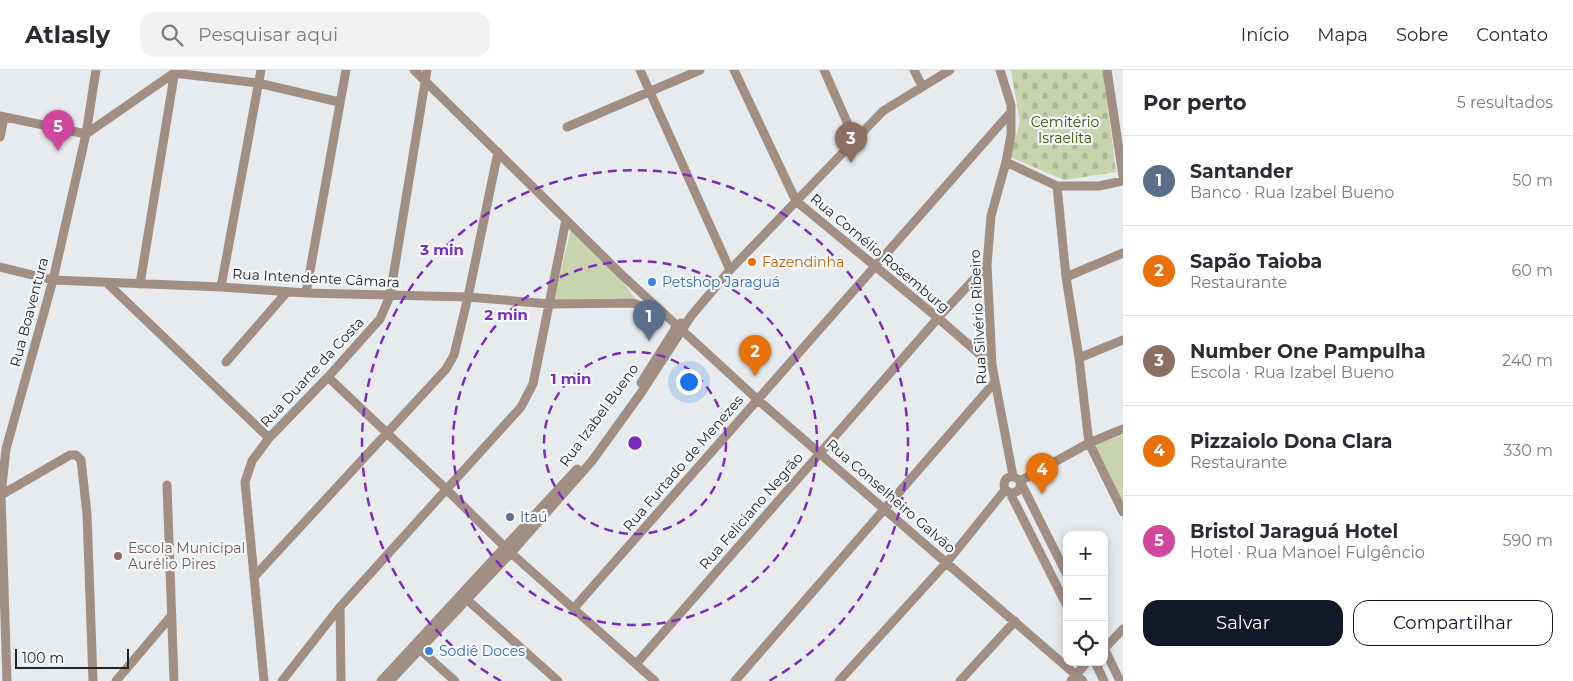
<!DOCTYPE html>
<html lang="pt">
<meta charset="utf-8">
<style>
:root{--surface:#fff;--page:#f2f2f3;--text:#2b2b33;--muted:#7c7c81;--line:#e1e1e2;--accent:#111827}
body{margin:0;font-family:Montserrat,sans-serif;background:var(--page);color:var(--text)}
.controls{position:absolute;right:15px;bottom:15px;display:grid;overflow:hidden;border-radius:10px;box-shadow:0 2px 12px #0003}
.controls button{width:45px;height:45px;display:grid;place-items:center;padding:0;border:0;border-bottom:1px solid var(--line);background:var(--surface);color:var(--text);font:25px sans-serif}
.scale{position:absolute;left:15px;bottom:12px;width:114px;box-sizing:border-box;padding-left:5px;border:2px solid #242526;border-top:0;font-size:14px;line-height:18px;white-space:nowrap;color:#242526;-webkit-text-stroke:4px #f4f8fb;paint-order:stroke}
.you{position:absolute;left:688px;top:311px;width:18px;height:18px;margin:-12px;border:4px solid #fff;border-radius:50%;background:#1a73e8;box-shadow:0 0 0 8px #1a73e833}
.badge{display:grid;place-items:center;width:32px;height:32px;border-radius:50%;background:var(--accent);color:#fff;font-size:16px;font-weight:700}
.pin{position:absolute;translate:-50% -41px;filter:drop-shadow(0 1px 2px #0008)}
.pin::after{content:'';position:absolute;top:26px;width:18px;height:15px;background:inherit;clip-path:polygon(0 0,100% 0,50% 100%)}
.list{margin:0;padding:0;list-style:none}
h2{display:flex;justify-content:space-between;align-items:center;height:65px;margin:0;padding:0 20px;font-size:21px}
h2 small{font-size:16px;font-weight:400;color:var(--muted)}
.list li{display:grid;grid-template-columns:32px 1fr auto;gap:15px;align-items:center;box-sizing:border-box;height:90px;padding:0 20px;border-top:1px solid var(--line)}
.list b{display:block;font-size:19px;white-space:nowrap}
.list p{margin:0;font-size:16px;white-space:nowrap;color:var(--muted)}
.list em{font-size:16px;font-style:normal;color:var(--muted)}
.actions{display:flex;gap:10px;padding:15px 20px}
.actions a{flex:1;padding:11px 0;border:1px solid var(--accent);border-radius:15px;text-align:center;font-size:18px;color:var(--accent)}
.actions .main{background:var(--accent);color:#fff}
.icon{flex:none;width:28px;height:28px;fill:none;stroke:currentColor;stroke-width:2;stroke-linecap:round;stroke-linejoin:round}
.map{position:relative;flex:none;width:1123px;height:611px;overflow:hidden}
header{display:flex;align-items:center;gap:30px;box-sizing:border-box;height:70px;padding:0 25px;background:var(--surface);border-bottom:1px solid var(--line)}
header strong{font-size:24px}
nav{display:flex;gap:28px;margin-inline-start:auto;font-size:18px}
.search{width:350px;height:45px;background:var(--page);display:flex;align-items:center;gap:12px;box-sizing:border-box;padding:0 18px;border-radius:15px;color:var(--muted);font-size:19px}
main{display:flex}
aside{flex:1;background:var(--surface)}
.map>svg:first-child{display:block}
.green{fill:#c9d4af}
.cemetery{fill:url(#cemetery-stones)}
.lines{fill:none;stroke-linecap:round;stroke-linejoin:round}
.minor{stroke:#a28f83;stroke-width:9}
.ring{fill:none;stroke:#7b2cbf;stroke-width:2.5;stroke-dasharray:9 6}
.food-dot{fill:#e8710a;stroke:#f4f8fb;stroke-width:2}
.shop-dot{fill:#3f7fe0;stroke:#f4f8fb;stroke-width:2}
.service-dot{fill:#5c6f8a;stroke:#f4f8fb;stroke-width:2}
.education-dot{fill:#8d6e63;stroke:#f4f8fb;stroke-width:2}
.labels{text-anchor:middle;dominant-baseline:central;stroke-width:4.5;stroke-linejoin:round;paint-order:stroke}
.park-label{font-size:14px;fill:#445207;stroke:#f4f8fb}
.street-label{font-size:14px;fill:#242526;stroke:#f4f8fb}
.food-label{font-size:14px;fill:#c56008;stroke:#f4f8fb;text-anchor:start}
.shop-label{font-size:14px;fill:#366cbe;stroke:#f4f8fb;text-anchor:start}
.service-label{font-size:14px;fill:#4e5e75;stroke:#f4f8fb;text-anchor:start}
.education-label{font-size:14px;fill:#785e54;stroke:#f4f8fb;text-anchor:start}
.centre{fill:#7b2cbf;stroke:#f4f8fb;stroke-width:2.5}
.ring-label{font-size:15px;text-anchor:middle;font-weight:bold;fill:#7b2cbf;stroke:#f4f8fb;stroke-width:4.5;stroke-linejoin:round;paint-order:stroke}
</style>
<header>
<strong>Atlasly</strong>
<div class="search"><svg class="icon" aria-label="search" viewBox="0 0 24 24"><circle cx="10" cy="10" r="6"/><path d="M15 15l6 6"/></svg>Pesquisar aqui</div>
<nav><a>Início</a><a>Mapa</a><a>Sobre</a><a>Contato</a></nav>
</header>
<main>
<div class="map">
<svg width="1123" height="611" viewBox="0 0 1123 611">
<defs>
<pattern id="cemetery-stones" width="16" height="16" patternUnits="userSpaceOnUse" patternTransform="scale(1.25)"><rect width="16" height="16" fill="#c9d4af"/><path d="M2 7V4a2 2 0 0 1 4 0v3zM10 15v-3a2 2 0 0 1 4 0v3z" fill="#acb696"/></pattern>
</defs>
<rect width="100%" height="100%" fill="#e7ebed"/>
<!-- green -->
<path class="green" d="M 571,160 L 617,204 L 635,228 L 553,230 Z
M 1123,365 L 1123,433 L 1094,375 Z"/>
<!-- cemetery -->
<path class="cemetery" d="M 1011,0 L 1103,0 L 1116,102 L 1064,110 L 1010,87 L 1020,52 Z"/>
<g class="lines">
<!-- minor -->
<path class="minor" d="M 414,0 L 622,205 L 758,330 L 1083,611
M 640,0 L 730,200
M 734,0 L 796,131 L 938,248 L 992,295
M 824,0 L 855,70
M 914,0 L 922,16
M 1000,0 L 1011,35 L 1011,65 L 1006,92 L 991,146 L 987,195 L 992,295 L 1013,406
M 1107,0 L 1123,106
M 0,46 L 86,64 L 174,3 L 258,13 L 339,32
M 567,57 L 700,0
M 0,67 L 4,47
M 1006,92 L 1057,116 L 1099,116 L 1123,111
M 1057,116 L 1066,207 L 1079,288 L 1089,373 L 1123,442
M 0,197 L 53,210 L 221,217 L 306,223 L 468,227 L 550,234 L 633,233 L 662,244
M 1066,207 L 1123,183
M 107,213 L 269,368
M 140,214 L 175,0
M 221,217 L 261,0
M 306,223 L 346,0
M 1079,288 L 1123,270
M 226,292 L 287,222
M 328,307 L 446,419 L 511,483 L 655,611
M 641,313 L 675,259 L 681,253
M 1020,411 L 1089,373 L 1123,359
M 1021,414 L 1019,420 L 1012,424 L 1005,420 C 1001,408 1012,402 1020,411 L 1067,505
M 167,415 L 174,611
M 1010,423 L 1067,536
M 1,425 L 70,385 L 76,385 L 81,390 L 87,444 L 93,611
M 254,507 L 446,299 L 454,285 L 468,227 L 498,82
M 463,526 L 558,611
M 340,537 L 341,611
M 574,538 L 1011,42
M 416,576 L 455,611
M 1104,578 L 1120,611
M 1104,579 L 1123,559
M 1095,592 L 1104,611
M 636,594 L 938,248 L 987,195
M 7,611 L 1,425 L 6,379 L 53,210 L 86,64 L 96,0
M 116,611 L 172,545
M 264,611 L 245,412 L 252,391 L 269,368 L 328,307 L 380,249 L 390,226 L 427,0
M 282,611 L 340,537 L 521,337 L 533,314 L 566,150
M 381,611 L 577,399
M 390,611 L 511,483 L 592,391 L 641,323 L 691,246 L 730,200 L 883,41 L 950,0
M 735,611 L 994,313
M 839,611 L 947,492 L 1005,420
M 960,611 L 1015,551
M 1071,611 L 1087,592"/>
</g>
<!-- distance rings -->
<g class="ring">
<circle cx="635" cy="373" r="91"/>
<circle cx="635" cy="373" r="182"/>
<path d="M501 611A273 273 0 1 1 769 611"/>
</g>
<!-- markers -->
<circle class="food-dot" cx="752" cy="192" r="5"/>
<g class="shop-dot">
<circle cx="652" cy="212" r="5"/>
<circle cx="429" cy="581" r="5"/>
</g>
<circle class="service-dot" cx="510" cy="447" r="5"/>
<circle class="education-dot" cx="118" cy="486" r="5"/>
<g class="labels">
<!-- park labels -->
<g class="park-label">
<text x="1065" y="52">Cemitério<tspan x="1065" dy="16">Israelita</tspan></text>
</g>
<!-- street labels -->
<g class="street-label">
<text transform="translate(880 183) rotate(40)">Rua Cornélio Rosemburg</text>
<text transform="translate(316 208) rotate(3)">Rua Intendente Câmara</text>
<text transform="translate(29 242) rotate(-75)">Rua Boaventura</text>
<text transform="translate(978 247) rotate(-93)">Rua Silvério Ribeiro</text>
<text transform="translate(312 302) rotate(-47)">Rua Duarte da Costa</text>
<text transform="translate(599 345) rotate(-54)">Rua Izabel Bueno</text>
<text transform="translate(683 393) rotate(-49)">Rua Furtado de Menezes</text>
<text transform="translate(891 426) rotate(41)">Rua Conselheiro Galvão</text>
<text transform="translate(751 441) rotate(-49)">Rua Feliciano Negrão</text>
</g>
<!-- food labels -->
<g class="food-label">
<text x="762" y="192">Fazendinha</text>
</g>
<!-- shop labels -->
<g class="shop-label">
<text x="662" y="212">Petshop Jaraguá</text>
<text x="439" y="581">Sodiê Doces</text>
</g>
<!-- service labels -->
<g class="service-label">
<text x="520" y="447">Itaú</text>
</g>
<!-- education labels -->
<g class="education-label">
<text x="128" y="478">Escola Municipal<tspan x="128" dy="16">Aurélio Pires</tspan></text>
</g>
</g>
<circle cx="635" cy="373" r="8" class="centre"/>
<g class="ring-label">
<text x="442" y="185">3 min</text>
<text x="506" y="250">2 min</text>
<text x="571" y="314">1 min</text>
</g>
</svg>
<div class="controls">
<button>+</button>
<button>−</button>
<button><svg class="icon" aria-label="locate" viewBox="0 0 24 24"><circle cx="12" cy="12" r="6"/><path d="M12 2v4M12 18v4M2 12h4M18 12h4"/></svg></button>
</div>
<div class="scale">100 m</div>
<div class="you"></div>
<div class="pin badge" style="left:649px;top:271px;background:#5c6f8a">1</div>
<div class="pin badge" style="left:755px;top:306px;background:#e8710a">2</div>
<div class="pin badge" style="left:851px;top:93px;background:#8d6e63">3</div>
<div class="pin badge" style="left:1042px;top:424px;background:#e8710a">4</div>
<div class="pin badge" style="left:58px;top:81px;background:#d1479c">5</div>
</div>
<aside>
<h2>Por perto<small>5 resultados</small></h2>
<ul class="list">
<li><span class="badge" style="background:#5c6f8a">1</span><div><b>Santander</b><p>Banco · Rua Izabel Bueno</p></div><em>50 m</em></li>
<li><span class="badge" style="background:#e8710a">2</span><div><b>Sapão Taioba</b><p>Restaurante</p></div><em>60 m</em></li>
<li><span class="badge" style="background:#8d6e63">3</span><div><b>Number One Pampulha</b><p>Escola · Rua Izabel Bueno</p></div><em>240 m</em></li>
<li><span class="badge" style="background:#e8710a">4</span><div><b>Pizzaiolo Dona Clara</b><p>Restaurante</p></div><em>330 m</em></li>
<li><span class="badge" style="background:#d1479c">5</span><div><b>Bristol Jaraguá Hotel</b><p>Hotel · Rua Manoel Fulgêncio</p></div><em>590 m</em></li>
</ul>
<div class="actions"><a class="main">Salvar</a><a>Compartilhar</a></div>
</aside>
</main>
